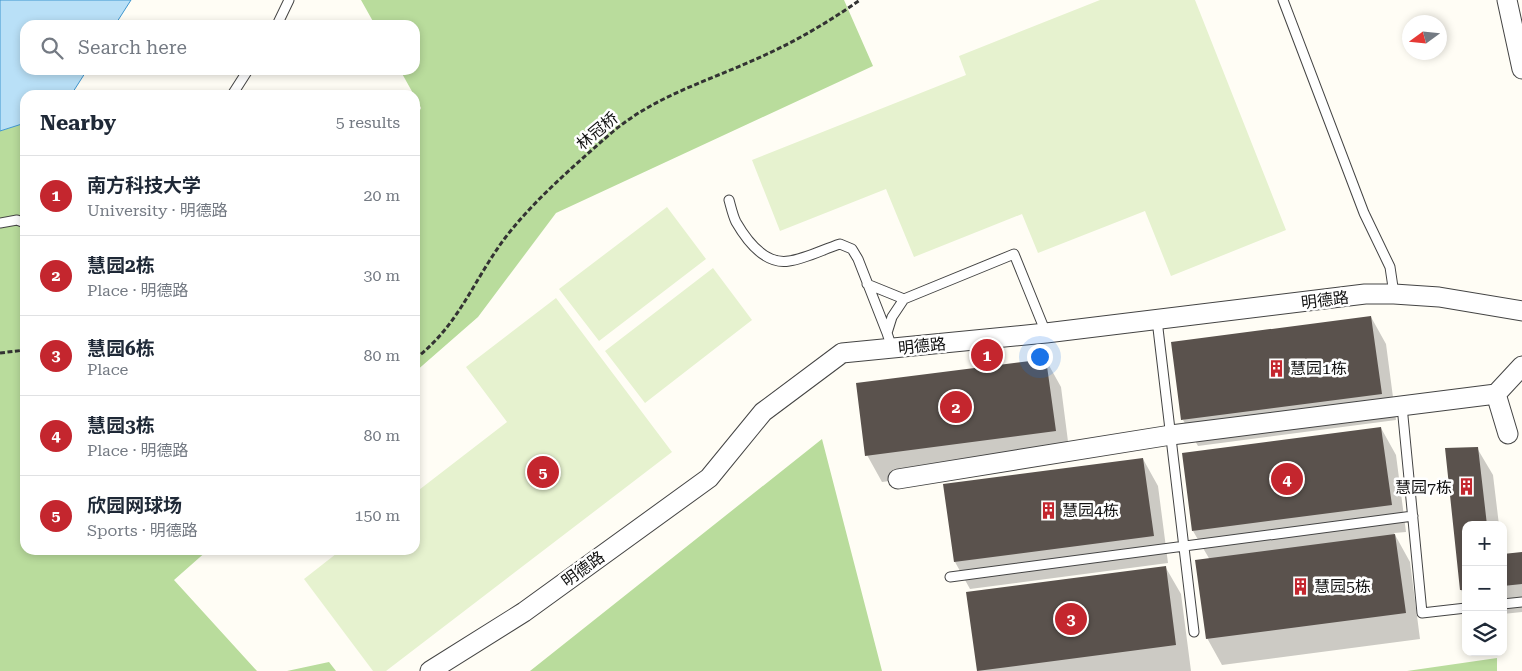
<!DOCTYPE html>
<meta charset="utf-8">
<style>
:root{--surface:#fff;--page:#f2f2f3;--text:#1f2937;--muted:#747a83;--line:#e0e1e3;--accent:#c4262e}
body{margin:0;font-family:"Roboto Serif","Noto Sans SC",serif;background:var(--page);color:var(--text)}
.controls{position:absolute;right:15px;bottom:15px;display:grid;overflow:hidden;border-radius:10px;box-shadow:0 2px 8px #0003}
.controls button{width:45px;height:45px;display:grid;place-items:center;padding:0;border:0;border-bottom:1px solid var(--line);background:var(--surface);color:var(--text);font:25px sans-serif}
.compass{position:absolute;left:1402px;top:15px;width:45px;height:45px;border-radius:50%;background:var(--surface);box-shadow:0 2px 8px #0003;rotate:255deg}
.you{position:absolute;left:1039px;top:356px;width:18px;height:18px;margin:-12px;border:4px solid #fff;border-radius:50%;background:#1a73e8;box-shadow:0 0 0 8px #1a73e833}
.badge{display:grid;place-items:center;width:32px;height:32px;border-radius:50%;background:var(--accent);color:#fff;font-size:16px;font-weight:700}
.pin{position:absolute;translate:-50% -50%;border:2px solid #fff;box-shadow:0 1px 5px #0006}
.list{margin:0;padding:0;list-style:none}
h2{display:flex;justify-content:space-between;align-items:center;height:65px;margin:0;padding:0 20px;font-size:21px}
h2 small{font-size:16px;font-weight:400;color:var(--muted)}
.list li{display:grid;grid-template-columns:32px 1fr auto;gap:15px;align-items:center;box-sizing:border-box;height:80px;padding:0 20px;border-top:1px solid var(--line)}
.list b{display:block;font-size:19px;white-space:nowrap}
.list p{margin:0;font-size:16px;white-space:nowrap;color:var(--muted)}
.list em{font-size:16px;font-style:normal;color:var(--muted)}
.icon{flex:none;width:28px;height:28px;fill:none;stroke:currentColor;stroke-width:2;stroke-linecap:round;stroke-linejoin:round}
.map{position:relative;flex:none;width:1522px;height:671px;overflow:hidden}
.search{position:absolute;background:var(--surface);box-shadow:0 2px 8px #0003;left:20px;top:20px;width:400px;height:55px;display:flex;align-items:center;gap:12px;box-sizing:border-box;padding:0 18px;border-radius:15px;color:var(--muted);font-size:19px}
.panel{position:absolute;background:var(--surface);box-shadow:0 2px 8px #0003;left:20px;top:90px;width:400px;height:465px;border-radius:15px}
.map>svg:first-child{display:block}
.forest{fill:#b9dc9c}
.pitch{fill:#e6f2cf}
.water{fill:#b9e0f7;stroke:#3f96cf}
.shadow{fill:#0003}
.building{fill:#5a524d}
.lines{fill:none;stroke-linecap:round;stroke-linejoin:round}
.lane-casing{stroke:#444;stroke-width:11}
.street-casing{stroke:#444;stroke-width:21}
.path{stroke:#333;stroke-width:3;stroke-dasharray:5 2.5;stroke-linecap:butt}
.lane{stroke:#fff;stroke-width:9}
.street{stroke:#fff;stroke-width:19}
.labels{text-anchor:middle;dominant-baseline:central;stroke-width:5;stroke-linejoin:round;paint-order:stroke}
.street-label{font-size:16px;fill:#111;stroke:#fff}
.poi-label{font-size:16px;fill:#111;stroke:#fff;text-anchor:start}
</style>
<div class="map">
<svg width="1522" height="671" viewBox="0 0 1522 671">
<rect width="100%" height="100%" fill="#fffdf5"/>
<!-- forest -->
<path class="forest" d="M 361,0 L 844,0 L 873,66 L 556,213 L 478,317 L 415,372 L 415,120 L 421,108 L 415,95 L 414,95 L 400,70 L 415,70 L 415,25 L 375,25 Z
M 25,123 L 25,550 L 208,550 L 174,580 L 257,671 L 0,671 L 0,131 Z
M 822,439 L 882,671 L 530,671 Z
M 1497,658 L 1497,671 L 1407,671 Z
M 329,662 L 336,671 L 287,671 Z"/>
<!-- pitch -->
<path class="pitch" d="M 1100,0 L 1195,0 L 1286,230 L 1171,276 L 1145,211 L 1038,253 L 1022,214 L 914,257 L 886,189 L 780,231 L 752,160 L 966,75 L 959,56 Z
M 667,207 L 706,259 L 599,341 L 559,289 Z
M 713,268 L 752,320 L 645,403 L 605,351 Z
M 556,298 L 672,452 L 386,671 L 373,671 L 304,579 L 341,550 L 415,550 L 415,493 L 507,422 L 466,367 Z"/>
<!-- water -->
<path class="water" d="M 0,0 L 131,0 L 115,25 L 25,25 L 25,70 L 87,70 L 71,95 L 25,95 L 25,123 L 0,131 Z"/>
<!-- shadow -->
<path class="shadow" d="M 1371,317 L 1386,344 L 1396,420 L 1198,446 L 1183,420 Z
M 1046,360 L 1061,387 L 1070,457 L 882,482 L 867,455 Z
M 1381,428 L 1396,455 L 1406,532 L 1394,533 L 1410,562 L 1420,639 L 1222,665 L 1207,638 L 1210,560 L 1193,531 Z
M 1477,448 L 1493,475 L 1499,525 L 1466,525 L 1466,598 L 1461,590 L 1447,450 Z
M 1143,459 L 1158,486 L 1168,563 L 970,589 L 955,562 L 945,485 Z
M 1522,553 L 1522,612 L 1503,614 L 1503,555 Z
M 1166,568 L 1181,594 L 1191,671 L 978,671 L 967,594 Z"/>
<!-- building -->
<path class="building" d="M 1371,316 L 1382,394 L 1181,420 L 1171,342 Z
M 1046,359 L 1056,431 L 865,456 L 856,383 Z
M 1381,427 L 1392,505 L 1192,531 L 1182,453 Z
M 1478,447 L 1487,525 L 1466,525 L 1466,590 L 1460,590 L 1445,448 Z
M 1143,458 L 1154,536 L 954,562 L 943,484 Z
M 1395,534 L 1406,613 L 1206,639 L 1195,560 Z
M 1522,552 L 1522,584 L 1503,586 L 1503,554 Z
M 1166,566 L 1176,645 L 977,671 L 966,592 Z"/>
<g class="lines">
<defs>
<path id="lane" d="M 1283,0 L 1364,213 L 1390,267 L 1394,294
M 277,25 L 289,0
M 232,95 L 248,70
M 729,200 C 731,207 733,216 736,222 C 747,241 765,265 789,261 C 805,259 824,249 840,244 L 852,249 L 858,259 L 887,333
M 0,223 L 17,220 L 25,223
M 867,284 L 904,299
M 1157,320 L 1194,632
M 892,348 L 887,333 L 892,317 L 904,299 L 1014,254 L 1046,333
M 1402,406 L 1422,613 L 1466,608
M 950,577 L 1413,516
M 1503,604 L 1522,602"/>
<path id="street" d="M 1507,0 L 1522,69
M 1496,394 L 1508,434
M 898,479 L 1171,435 L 1496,394 L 1522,366
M 430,671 L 524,612 L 709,478 L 763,412 L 842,353 L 1046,333 L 1365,294 L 1394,294 L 1439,297 L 1522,311"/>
</defs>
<!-- lane casing -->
<use href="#lane" class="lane-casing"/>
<!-- street casing -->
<use href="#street" class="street-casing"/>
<!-- path -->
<path class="path" d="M 0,353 L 25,350
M 415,359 C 459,325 473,281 505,238 C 535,199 573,167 610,134 C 655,95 712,80 765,55 C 798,40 830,21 860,0"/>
<!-- lane -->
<use href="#lane" class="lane"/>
<!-- street -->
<use href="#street" class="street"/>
</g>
<!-- icons -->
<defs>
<symbol id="building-bare" viewBox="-9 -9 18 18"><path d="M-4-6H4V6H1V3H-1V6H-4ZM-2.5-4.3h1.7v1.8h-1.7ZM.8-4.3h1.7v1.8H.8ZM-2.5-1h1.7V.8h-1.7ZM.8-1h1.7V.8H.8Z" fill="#c4262e" stroke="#fff" stroke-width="2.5" paint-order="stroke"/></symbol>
</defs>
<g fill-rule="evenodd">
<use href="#building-bare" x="1264" y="356" width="25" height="25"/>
<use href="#building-bare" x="1454" y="474" width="25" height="25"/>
<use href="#building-bare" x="1036" y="498" width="25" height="25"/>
<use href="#building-bare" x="1288" y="574" width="25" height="25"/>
</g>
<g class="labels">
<!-- street labels -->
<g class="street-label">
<text transform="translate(597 131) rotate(-40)">林冠桥</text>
<text transform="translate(1325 300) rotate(-7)">明德路</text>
<text transform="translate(922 346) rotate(-6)">明德路</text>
<text transform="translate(583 569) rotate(-36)">明德路</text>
</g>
<!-- poi labels -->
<g class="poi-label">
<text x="1290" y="368">慧园1栋</text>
<text x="1452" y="487" text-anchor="end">慧园7栋</text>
<text x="1062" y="510">慧园4栋</text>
<text x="1314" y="586">慧园5栋</text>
</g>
</g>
</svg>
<div class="controls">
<button>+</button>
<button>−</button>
<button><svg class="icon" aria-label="layers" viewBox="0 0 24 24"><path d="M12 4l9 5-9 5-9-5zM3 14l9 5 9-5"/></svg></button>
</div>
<svg class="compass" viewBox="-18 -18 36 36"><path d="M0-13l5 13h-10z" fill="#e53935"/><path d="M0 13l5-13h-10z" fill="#747a83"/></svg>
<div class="you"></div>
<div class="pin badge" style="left:987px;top:355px">1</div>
<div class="pin badge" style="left:956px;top:407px">2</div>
<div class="pin badge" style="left:1071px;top:619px">3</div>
<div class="pin badge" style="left:1287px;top:479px">4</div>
<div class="pin badge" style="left:543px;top:472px">5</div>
<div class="search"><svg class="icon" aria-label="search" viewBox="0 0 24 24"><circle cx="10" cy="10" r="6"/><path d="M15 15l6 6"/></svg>Search here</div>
<section class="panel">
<h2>Nearby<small>5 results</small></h2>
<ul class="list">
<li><span class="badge">1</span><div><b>南方科技大学</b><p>University · 明德路</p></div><em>20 m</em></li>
<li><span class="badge">2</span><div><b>慧园2栋</b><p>Place · 明德路</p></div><em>30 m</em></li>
<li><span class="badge">3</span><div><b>慧园6栋</b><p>Place</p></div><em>80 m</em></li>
<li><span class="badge">4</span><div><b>慧园3栋</b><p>Place · 明德路</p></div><em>80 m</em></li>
<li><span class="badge">5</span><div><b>欣园网球场</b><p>Sports · 明德路</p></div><em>150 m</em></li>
</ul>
</section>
</div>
